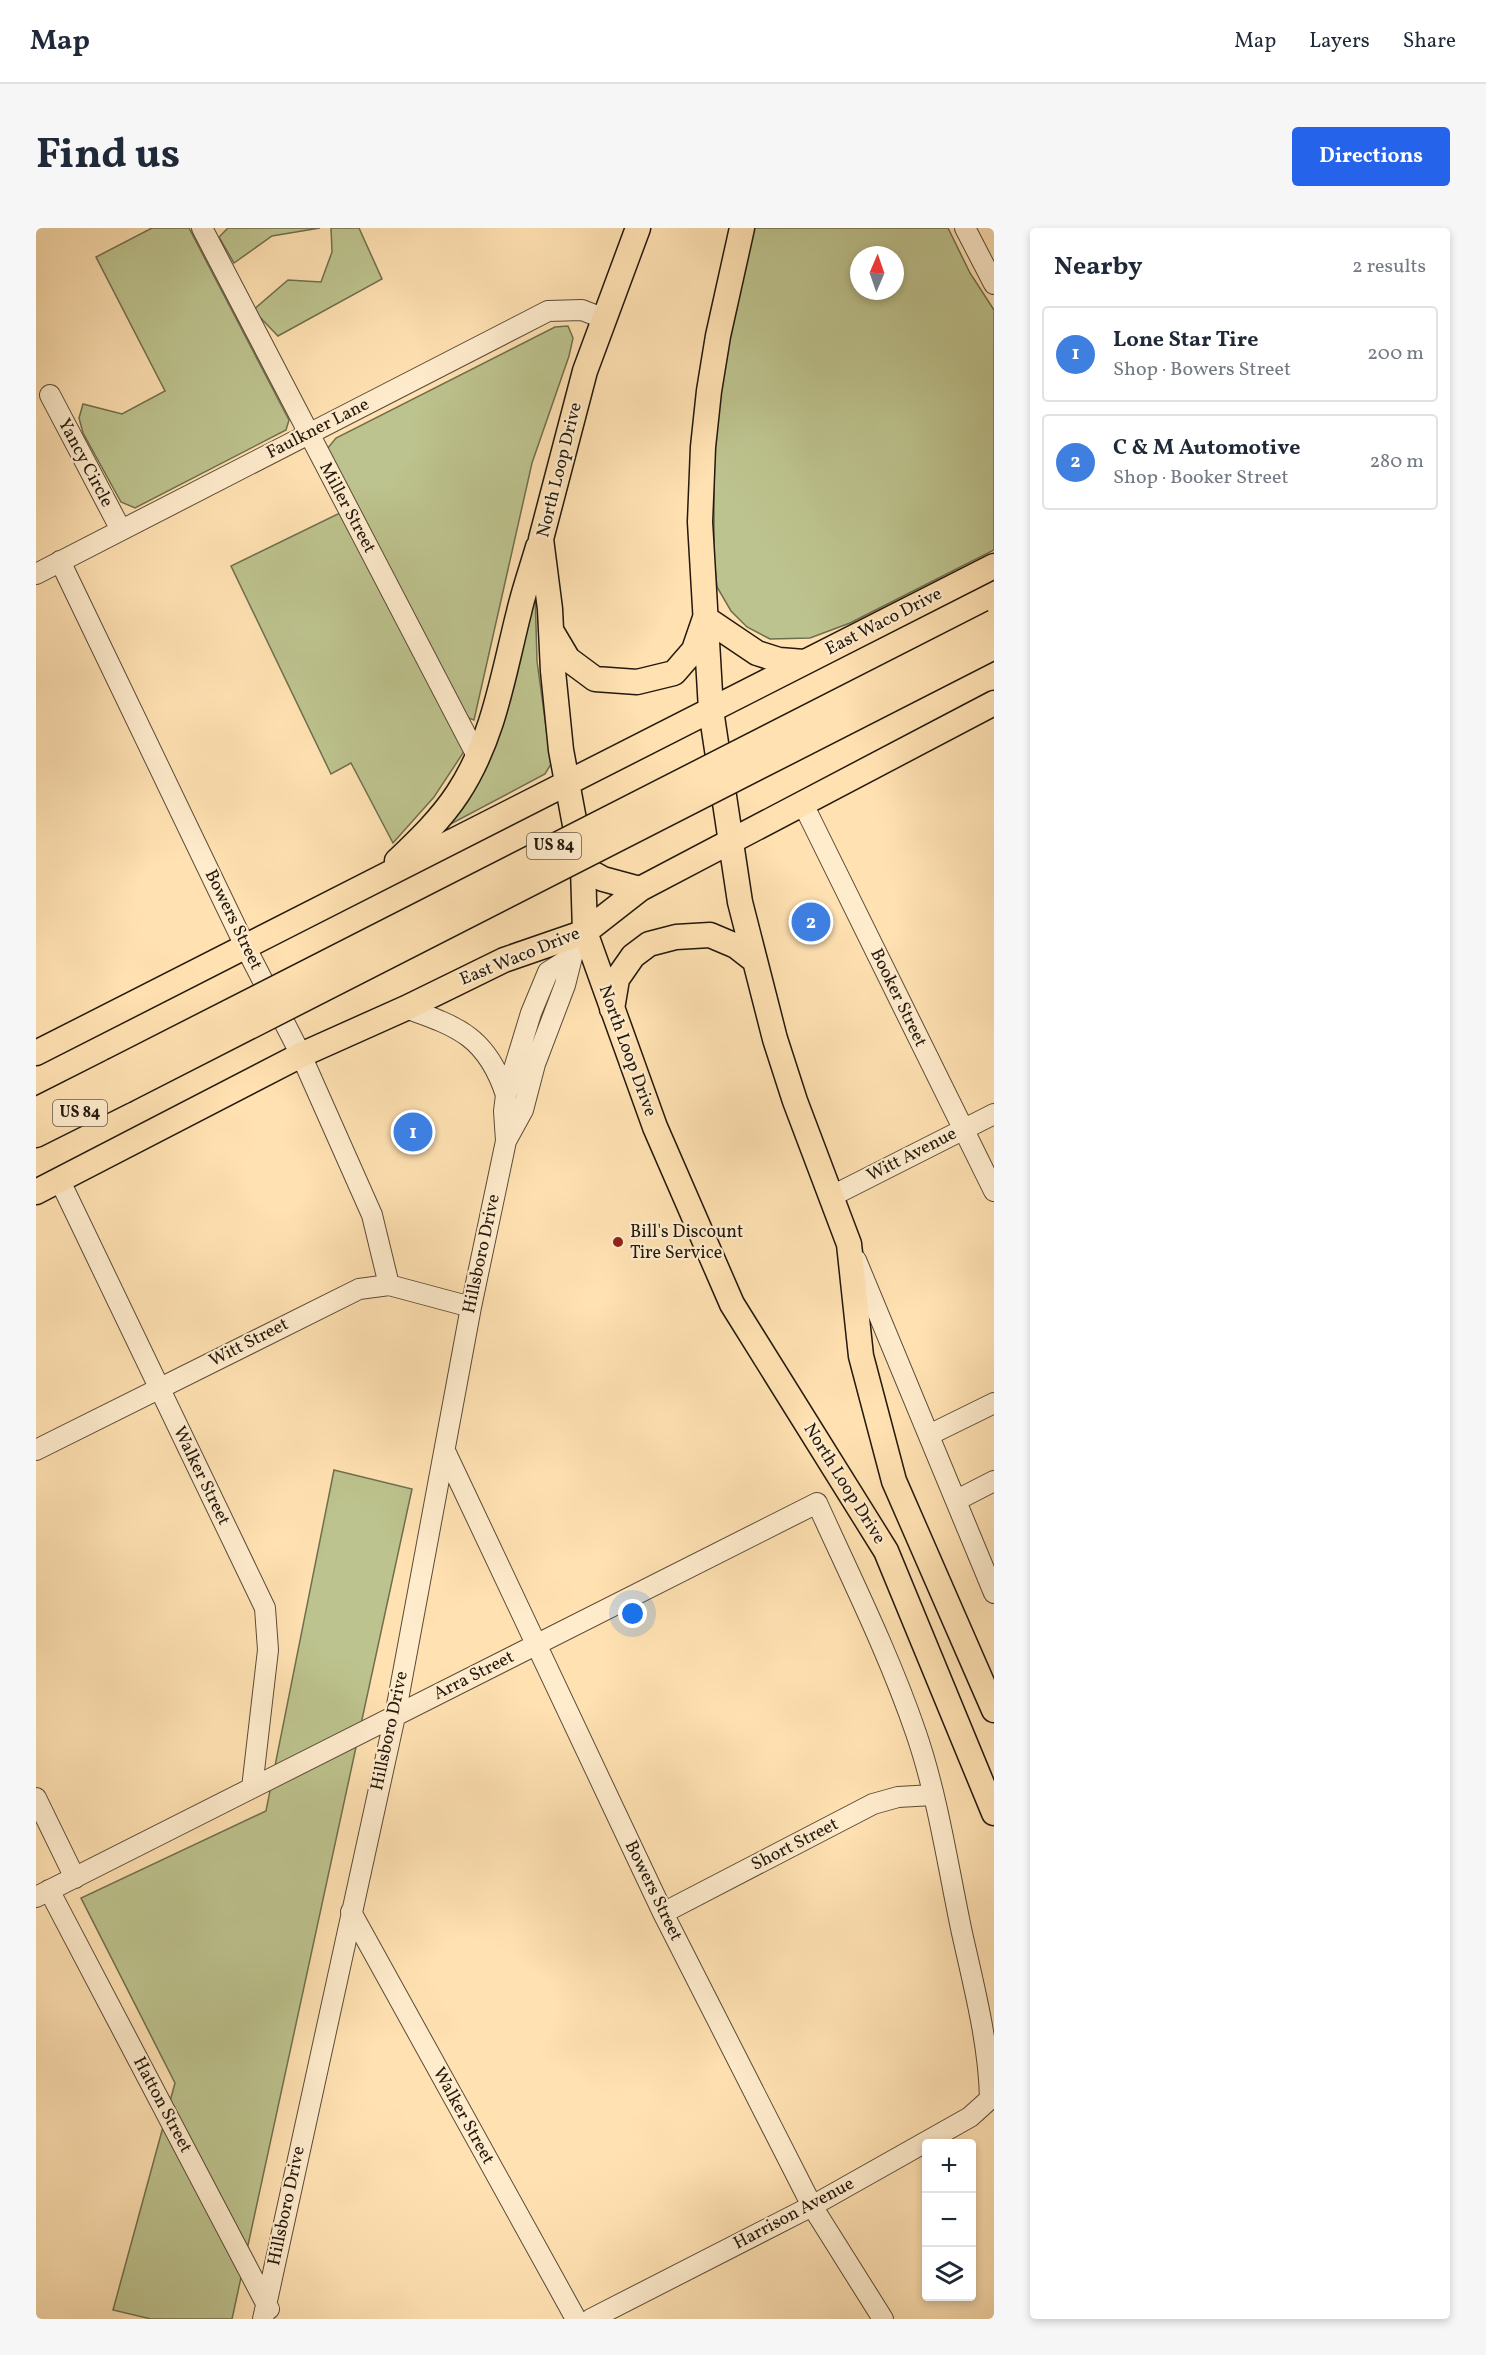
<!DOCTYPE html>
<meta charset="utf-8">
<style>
:root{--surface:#fff;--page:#f6f6f7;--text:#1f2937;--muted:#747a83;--line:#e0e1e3;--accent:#2563eb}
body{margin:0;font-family:Vollkorn,serif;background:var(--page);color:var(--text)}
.controls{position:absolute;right:18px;bottom:18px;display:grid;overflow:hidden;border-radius:6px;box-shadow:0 3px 9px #0003}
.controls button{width:54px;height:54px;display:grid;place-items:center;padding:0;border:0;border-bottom:2px solid var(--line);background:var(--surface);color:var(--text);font:30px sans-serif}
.compass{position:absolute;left:814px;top:18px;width:54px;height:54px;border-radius:50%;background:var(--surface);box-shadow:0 3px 9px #0003;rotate:2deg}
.you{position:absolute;left:597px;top:1386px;width:21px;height:21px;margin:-15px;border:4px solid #fff;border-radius:50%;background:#1a73e8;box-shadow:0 0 0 9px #1a73e833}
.badge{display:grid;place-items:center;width:39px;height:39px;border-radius:50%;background:var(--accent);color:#fff;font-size:20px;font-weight:700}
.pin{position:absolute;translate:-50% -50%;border:3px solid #fff;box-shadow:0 2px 6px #0006}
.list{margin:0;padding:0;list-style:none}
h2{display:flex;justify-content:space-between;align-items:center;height:78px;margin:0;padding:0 24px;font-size:26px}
h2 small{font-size:20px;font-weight:400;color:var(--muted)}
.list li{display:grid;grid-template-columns:39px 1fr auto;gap:18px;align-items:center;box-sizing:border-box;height:96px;margin:0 12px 12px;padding:0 12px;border:2px solid var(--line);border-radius:6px}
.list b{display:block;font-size:22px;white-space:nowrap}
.list p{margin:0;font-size:20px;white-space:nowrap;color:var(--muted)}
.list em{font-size:20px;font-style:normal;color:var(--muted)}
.icon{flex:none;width:33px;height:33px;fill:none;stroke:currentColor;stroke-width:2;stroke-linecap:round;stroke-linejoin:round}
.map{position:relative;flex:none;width:958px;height:2091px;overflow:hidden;border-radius:6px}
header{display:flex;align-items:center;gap:36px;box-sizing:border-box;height:84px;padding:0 30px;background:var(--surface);border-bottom:2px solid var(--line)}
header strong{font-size:28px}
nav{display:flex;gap:33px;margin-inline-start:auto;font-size:21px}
.intro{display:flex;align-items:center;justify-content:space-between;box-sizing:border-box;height:144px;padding:0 36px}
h1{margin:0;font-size:42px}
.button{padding:15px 27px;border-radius:6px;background:var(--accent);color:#fff;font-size:21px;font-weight:700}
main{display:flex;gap:36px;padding:0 36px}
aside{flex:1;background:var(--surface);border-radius:6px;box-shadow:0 3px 9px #0003}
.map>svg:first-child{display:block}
.green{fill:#bdc38e;stroke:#706e4e;stroke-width:1.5;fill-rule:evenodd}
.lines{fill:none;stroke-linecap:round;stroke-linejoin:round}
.minor-casing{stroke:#5a4b37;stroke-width:22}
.major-casing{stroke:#23190e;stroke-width:27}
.minor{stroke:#ffeccd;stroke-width:20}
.major{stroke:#ffe1b2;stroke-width:24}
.major-bridge-casing{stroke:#23190e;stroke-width:27;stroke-linecap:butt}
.major-bridge{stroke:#ffe1b2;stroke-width:24}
.poi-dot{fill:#8f2418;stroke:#ffeccd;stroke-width:2}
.labels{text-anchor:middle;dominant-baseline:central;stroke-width:4.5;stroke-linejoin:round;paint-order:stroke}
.shield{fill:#ffeccd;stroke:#655847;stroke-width:1.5}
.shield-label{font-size:16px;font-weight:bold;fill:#23190e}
.street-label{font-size:18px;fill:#23190e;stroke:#ffeccd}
.poi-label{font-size:18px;fill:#23190e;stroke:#ffeccd;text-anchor:start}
</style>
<header>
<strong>Map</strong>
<nav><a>Map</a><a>Layers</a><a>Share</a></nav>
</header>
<div class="intro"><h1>Find us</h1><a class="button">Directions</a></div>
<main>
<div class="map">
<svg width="958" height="2091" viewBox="0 0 958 2091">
<rect width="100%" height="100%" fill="#ffe1b2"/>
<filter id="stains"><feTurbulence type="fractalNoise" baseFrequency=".00333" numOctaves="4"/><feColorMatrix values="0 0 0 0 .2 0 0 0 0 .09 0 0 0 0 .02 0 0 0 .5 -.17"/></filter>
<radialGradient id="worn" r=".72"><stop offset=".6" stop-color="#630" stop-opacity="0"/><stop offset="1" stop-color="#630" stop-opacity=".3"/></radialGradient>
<!-- green -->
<path class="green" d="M 116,0 L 153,0 L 253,192 L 250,202 L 99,280 L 85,274 L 47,205 L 43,190 L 47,176 L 86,186 L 129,163 L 60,29 Z
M 192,0 L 284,0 L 236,8 L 198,35 L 183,9 Z
M 295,0 L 323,0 L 346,51 L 242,108 L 217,82 L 252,52 L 285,54 L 296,24 Z
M 719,0 L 912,0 L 934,45 L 958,82 L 958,322 L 814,395 L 774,410 L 734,411 L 711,399 L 695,383 L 681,359 L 678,330 L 678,235 L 684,150 L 714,5 ZM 823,27 L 859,27 L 859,63 L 823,63 Z
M 532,98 L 537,110 L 533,128 L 496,235 L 438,492 L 427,488 L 291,221 L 300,210 L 519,99 Z
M 308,283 L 429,517 L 427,525 L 398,569 L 357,615 L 315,535 L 295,546 L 195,338 Z
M 499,363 L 501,433 L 515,536 L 509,546 L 411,598 Z
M 298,1242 L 376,1261 L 196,2091 L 115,2091 L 77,2082 L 139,1855 L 45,1670 L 230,1583 Z"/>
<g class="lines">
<defs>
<path id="minor" d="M 166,0 L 441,528
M 929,0 L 958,56
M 14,167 L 85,302
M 24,333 L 209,718 L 265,827 L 336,987 L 353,1057
M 0,346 L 512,83 L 546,82 L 569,91
M 767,576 L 958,963
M 370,780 C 423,799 451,809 470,867
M 470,913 L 487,882 L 499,836 L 529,757 L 537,725
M 24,953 L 229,1380 L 232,1422 L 216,1560
M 794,969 L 958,886
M 820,1032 L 958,1365
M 893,1207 L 958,1175
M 0,1222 L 323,1061 L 353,1057 L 435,1079
M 409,1223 L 627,1685 L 776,1978 L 847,2091
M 921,1272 L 958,1253
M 0,1570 L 39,1650
M 13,1662 L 233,2081
M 0,1669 L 781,1275 C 815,1350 853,1426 880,1505 C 902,1569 912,1639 926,1705 C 938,1759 953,1816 954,1871 L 934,1889 L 776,1978 L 555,2091
M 315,1684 L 540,2091
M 627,1685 L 837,1576 L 862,1569 L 897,1567
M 227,2091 L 359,1488 L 435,1079 L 470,913 L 468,883 L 470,867 L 495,785 L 512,744 L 534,730"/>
<path id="major" d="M 602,0 L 549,143 L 505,311 L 514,381 L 517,443 L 525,522 L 547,640 L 549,704 L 619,899 L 696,1076 L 850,1323 L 958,1585
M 706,0 L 682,108 L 673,163 L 667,219 L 664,294 L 675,482 L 704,674 L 739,811 L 759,873 L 813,1016 L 825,1128 L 858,1253 L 958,1482
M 516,404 L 532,431 L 559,451 L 601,454 L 638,445 L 658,422 L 669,390 L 721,425 L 743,432 L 768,434
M 361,633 C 383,612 405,591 422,565 C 458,510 467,447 483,384 C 488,362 496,340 502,319
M 547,640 L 567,651 L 604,661
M 576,781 L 581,751 L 597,728 L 613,716 L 640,709 L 674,707 L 700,718 L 718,732
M 0,825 L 958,338
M 0,882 L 77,843
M 0,907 L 88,863
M 0,964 L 265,827 L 370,780 L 468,732 L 549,704 L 604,661 L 958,475"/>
</defs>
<!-- minor casing -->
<use href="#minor" class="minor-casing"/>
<!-- major casing -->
<use href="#major" class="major-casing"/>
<!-- minor -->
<use href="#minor" class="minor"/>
<!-- major -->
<use href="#major" class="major"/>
<defs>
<path id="major-bridge" d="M 77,843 L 958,394
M 88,863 L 958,419"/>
</defs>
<!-- major-bridge casing -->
<use href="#major-bridge" class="major-bridge-casing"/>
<!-- major-bridge -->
<use href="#major-bridge" class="major-bridge"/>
</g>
<!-- markers -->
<circle class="poi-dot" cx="582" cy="1014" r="6"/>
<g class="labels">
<!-- shield labels -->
<g class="shield">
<rect x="491" y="605" width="54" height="26" rx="4.5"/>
<rect x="17" y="872" width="54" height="26" rx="4.5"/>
</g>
<g class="shield-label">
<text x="518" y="618">US 84</text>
<text x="44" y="885">US 84</text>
</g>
<!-- street labels -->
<g class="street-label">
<text transform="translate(282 201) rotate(-27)">Faulkner Lane</text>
<text transform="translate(49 235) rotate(62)">Yancy Circle</text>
<text transform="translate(524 242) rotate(-76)">North Loop Drive</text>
<text transform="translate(311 280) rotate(62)">Miller Street</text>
<text transform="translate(848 394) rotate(-27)">East Waco Drive</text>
<text transform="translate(197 692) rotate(64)">Bowers Street</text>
<text transform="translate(484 729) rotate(-22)">East Waco Drive</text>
<text transform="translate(862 770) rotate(64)">Booker Street</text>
<text transform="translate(591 823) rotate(70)">North Loop Drive</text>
<text transform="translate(876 927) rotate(-27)">Witt Avenue</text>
<text transform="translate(446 1026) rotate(-78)">Hillsboro Drive</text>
<text transform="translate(213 1115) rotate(-27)">Witt Street</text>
<text transform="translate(165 1248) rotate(64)">Walker Street</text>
<text transform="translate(808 1256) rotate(58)">North Loop Drive</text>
<text transform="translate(438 1448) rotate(-27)">Arra Street</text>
<text transform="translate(354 1503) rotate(-78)">Hillsboro Drive</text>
<text transform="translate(759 1617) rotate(-27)">Short Street</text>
<text transform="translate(617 1663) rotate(64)">Bowers Street</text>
<text transform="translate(126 1877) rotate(62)">Hatton Street</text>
<text transform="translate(427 1888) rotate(61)">Walker Street</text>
<text transform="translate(251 1978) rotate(-78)">Hillsboro Drive</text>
<text transform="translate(758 1986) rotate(-28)">Harrison Avenue</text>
</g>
<!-- poi labels -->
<g class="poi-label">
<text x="594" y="1004">Bill's Discount<tspan x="594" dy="21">Tire Service</tspan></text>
</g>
</g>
<rect width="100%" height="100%" filter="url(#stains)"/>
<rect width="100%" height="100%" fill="url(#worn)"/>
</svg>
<div class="controls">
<button>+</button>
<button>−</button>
<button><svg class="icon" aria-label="layers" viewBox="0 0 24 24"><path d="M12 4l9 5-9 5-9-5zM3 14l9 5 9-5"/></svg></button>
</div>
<svg class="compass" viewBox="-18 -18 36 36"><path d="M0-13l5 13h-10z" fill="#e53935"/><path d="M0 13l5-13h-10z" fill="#747a83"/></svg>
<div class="you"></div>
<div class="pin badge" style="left:377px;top:904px;background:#3f7fe0">1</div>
<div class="pin badge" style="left:775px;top:694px;background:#3f7fe0">2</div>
</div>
<aside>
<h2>Nearby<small>2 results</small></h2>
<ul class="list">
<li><span class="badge" style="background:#3f7fe0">1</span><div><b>Lone Star Tire</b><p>Shop · Bowers Street</p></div><em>200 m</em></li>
<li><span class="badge" style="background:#3f7fe0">2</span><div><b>C &amp; M Automotive</b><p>Shop · Booker Street</p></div><em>280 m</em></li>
</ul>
</aside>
</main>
